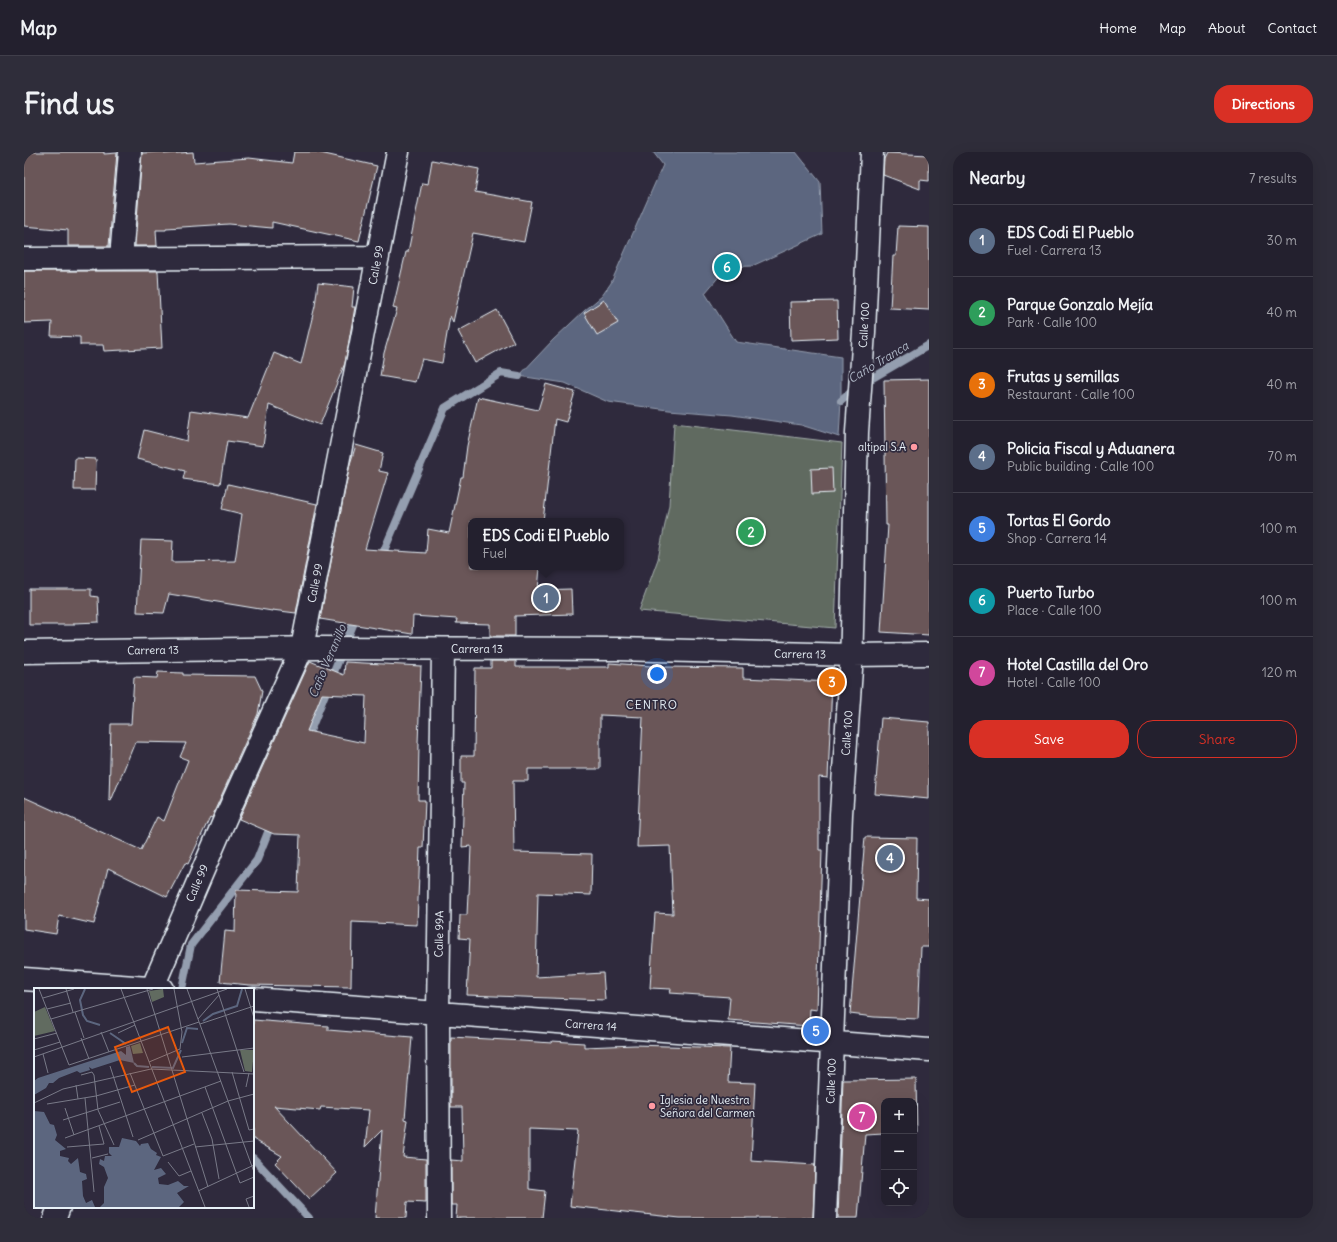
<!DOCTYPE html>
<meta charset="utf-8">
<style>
:root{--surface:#23202e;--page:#2f2d3a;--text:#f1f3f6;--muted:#a3a3aa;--line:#403e4a;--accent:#d93025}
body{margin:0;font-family:Delius,sans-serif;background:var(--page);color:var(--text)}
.controls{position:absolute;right:12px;bottom:12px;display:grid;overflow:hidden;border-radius:8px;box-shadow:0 4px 16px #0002}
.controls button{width:36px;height:36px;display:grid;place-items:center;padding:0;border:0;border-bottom:1px solid var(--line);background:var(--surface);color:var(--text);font:20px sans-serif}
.you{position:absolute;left:633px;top:522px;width:14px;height:14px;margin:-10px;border:3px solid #fff;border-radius:50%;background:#1a73e8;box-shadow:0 0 0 6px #1a73e833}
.badge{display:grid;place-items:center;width:26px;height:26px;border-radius:50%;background:var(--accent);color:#fff;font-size:13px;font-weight:700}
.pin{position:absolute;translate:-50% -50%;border:2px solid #fff;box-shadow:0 1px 4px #0006}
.popup{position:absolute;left:444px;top:366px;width:156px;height:52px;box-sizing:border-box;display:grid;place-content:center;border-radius:8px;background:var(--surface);filter:drop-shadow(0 1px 3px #0005);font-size:13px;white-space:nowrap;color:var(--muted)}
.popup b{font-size:15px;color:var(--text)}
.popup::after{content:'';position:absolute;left:50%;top:100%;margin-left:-8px;border:8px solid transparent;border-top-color:var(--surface)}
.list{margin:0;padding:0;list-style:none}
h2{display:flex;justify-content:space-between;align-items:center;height:52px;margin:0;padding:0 16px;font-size:17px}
h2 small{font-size:13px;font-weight:400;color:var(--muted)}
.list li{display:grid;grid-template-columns:26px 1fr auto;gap:12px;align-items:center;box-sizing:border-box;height:72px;padding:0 16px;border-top:1px solid var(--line)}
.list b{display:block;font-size:15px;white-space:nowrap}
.list p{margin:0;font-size:13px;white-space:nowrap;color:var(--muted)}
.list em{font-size:13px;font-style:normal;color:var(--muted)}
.actions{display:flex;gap:8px;padding:12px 16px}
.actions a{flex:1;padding:9px 0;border:1px solid var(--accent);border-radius:16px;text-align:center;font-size:14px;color:var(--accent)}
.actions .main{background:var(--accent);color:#fff}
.icon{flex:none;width:22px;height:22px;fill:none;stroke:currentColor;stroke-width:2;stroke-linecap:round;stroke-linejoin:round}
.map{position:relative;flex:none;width:905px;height:1066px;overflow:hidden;border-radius:16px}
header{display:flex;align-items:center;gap:24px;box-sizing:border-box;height:56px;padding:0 20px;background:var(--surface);border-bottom:1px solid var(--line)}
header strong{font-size:19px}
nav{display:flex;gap:22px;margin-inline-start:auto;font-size:14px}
.intro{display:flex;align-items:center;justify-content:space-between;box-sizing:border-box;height:96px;padding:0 24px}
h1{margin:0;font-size:28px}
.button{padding:10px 18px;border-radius:16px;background:var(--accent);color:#fff;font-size:14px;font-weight:700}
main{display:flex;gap:24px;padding:0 24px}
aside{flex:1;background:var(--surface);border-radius:16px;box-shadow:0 4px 16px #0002}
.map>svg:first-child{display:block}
.green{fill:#616b60;stroke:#a4aeac}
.water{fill:#5c667f;stroke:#949eaf}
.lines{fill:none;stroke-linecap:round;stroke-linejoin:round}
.stream{stroke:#949eaf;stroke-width:8}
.building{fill:#6a5758;stroke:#e8f1f8;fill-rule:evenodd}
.minor-casing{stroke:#e8f1f8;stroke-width:25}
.minor{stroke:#2f2a3d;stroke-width:22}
.poi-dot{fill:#ff9aa2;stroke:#2f2a3d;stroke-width:1.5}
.labels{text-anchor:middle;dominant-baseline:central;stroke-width:3.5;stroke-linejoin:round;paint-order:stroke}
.street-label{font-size:11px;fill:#e8f1f8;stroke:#2f2a3d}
.poi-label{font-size:11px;fill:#e8f1f8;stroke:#2f2a3d;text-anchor:end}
.water-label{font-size:12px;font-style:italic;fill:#b0b9c8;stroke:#2f2a3d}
.neighbourhood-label{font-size:12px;letter-spacing:1px;fill:#e8f1f8;stroke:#2f2a3d}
.inset-river{fill:none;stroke:#5c667f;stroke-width:2}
.inset-road{fill:none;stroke:#797a88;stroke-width:1}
.view{fill:#e8590c;fill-opacity:0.15;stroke:#e8590c;stroke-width:2}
.inset-edge{fill:none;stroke:#e8f1f8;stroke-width:2}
</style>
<header>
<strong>Map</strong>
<nav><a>Home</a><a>Map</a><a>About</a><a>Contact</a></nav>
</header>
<div class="intro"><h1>Find us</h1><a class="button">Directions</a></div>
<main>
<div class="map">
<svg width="905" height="1066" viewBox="0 0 905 1066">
<rect width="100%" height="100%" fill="#2f2a3d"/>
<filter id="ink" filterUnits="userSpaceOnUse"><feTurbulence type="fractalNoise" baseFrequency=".025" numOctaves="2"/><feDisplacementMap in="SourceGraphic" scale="8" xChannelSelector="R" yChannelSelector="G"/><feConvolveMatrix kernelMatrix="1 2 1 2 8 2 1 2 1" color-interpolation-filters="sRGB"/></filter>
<g filter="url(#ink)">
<!-- green -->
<path class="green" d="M 650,271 L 818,291 L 811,476 L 615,459 L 634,407 L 645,353 Z"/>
<!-- water -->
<path class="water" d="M 629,0 L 772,0 L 796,30 L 798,82 L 728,114 L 703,115 L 681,141 L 712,190 L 817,205 L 817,249 L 815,285 L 777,273 L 708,263 L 645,258 L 584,250 L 541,231 L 495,224 L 529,188 L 560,159 L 578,144 L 587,131 L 639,13 Z"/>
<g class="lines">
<!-- stream -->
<path class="stream" d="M 817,249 L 833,235 L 905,193
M 356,408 L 421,256 L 477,221 L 495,224
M 282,589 L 333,463
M 158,837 L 167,793 L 233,708 L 248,670
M 229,1006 L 285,1066"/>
</g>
<!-- building -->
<path class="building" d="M 0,0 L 80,0 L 80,2 L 93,1 L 85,94 L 44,94 L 44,78 L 0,74 Z
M 140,0 L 140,2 L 169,0 L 170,10 L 225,6 L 268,11 L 270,0 L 292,0 L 353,14 L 335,89 L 248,70 L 248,76 L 205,72 L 142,76 L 142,78 L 132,78 L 133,94 L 111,94 L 118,1 Z
M 863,1 L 905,3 L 905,29 L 896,28 L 896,37 L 859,23 L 860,7 Z
M 408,8 L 455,17 L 451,40 L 508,50 L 500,90 L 449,81 L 429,170 L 426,164 L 418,211 L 398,207 L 391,230 L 356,224 L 360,201 L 373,157 L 369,156 L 382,100 L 384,100 L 398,31 L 404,32 Z
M 874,74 L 905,75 L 905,158 L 866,156 L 869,104 L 872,104 Z
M 0,119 L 134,119 L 138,196 L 80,199 L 79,193 L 56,193 L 56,185 L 27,184 L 28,170 L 0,171 Z
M 294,131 L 330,135 L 328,155 L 331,155 L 321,211 L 296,273 L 245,253 L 239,294 L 203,289 L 196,332 L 159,327 L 161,319 L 113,307 L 120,278 L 163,289 L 167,258 L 224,266 L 250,201 L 277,212 L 291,154 Z
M 580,148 L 594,171 L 573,183 L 560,161 Z
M 813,149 L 814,186 L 767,188 L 766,150 Z
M 473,158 L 490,190 L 451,211 L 434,179 Z
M 905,227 L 905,483 L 857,480 L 864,373 L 862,373 L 860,228 Z
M 522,232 L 551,240 L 542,270 L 531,267 L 519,369 L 447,369 L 447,415 L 516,415 L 514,438 L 547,437 L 548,462 L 491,464 L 491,484 L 466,484 L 466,472 L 432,471 L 433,467 L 389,464 L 388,482 L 296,467 L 326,312 L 332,293 L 359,301 L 355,319 L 364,321 L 341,397 L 402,401 L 404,377 L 425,381 L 437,325 L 439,325 L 443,294 L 454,245 L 514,258 Z
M 51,306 L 72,307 L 71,338 L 50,338 Z
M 808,316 L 809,341 L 788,342 L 787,317 Z
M 204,332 L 293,352 L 272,461 L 248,458 L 248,459 L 145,442 L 140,461 L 113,460 L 117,388 L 149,389 L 148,410 L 211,409 L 218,362 L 198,357 Z
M 5,437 L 67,437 L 67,444 L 74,445 L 75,470 L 50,471 L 50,473 L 5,473 Z
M 286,509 L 320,523 L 321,510 L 397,514 L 394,591 L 395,591 L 394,648 L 401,648 L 399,696 L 396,696 L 393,773 L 328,770 L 327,835 L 225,833 L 196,830 L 201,779 L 211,780 L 212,738 L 274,740 L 276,683 L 250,682 L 215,667 ZM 298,542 L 342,544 L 340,591 L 283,579 Z
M 467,509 L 492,509 L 492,515 L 585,515 L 585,511 L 641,515 L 719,516 L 719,526 L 808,530 L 804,626 L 795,625 L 795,698 L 798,698 L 793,858 L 786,857 L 785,874 L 704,868 L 706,845 L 646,841 L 647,837 L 626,836 L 631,761 L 649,762 L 646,694 L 613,695 L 619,565 L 576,563 L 576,617 L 504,617 L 504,629 L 489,629 L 490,700 L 568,702 L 567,743 L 514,741 L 512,825 L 579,821 L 581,848 L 443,843 L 446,787 L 435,786 L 436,763 L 443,763 L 444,742 L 445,742 L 447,694 L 438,695 L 440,631 L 437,631 L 437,604 L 450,604 L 451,516 L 467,516 Z
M 134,520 L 159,521 L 159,523 L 231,524 L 238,539 L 234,562 L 191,658 L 188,666 L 186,665 L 164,712 L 161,711 L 143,745 L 84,716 L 70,772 L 35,764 L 32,782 L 0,777 L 0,645 L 117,698 L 133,665 L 140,669 L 164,608 L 156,605 L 162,591 L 111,590 L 87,649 L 85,648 L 87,572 L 107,572 L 110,525 L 133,526 Z
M 857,566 L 905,570 L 905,647 L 851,642 Z
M 841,685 L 893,686 L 892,746 L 905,747 L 905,795 L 897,795 L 894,867 L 850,865 L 826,862 Z
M 229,868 L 304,874 L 304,878 L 388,885 L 381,967 L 384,968 L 379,1005 L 402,1007 L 402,1051 L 383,1050 L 382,1066 L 351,1066 L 358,978 L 341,995 L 345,958 L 297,955 L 296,958 L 250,954 L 313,1021 L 285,1047 L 251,1011 L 258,1004 L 229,987 Z
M 427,885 L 482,888 L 528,891 L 528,889 L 560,891 L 560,895 L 611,893 L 706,896 L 704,930 L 731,931 L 727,1009 L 791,1013 L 789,1066 L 656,1066 L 546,1054 L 554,979 L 505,977 L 505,1037 L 521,1039 L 518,1066 L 432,1066 L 433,1053 L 427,1053 L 427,1008 L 439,1009 L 438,955 L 427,955 Z
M 892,927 L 893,981 L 890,981 L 890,949 L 860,949 L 860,981 L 841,982 L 834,1066 L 814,1066 L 819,928 Z"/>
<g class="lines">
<defs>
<path id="minor" d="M 97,106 L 106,0
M 0,107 L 354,105
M 0,500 L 294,496 L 593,497 L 828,503 L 905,502
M 0,827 L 138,837
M 128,837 L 201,667 L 278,496 L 374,0
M 229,847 L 905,898
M 31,1066 L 35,1055
M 415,1066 L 414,861 L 419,497
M 801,1066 L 817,662 L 827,517 L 833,280 L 840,180 L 848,0"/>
</defs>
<!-- minor casing -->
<use href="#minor" class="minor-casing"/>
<!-- minor -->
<use href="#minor" class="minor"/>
</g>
</g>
<!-- markers -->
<g class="poi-dot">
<circle cx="890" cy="295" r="4"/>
<circle cx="628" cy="954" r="4"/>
</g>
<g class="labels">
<!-- street labels -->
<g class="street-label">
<text transform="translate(352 113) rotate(-79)">Calle 99</text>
<text transform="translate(840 173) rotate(-87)">Calle 100</text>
<text transform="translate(291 431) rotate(-79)">Calle 99</text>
<text x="453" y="497">Carrera 13</text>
<text transform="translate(129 498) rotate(-1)">Carrera 13</text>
<text transform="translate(776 502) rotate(1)">Carrera 13</text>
<text transform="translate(823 581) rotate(-86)">Calle 100</text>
<text transform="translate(173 731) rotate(-67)">Calle 99</text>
<text transform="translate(415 782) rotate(-89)">Calle 99A</text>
<text transform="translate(567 873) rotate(4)">Carrera 14</text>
<text transform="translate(807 929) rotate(-88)">Calle 100</text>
</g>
<!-- poi labels -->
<g class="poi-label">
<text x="882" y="295">altipal S.A</text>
<text x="636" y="948" text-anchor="start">Iglesia de Nuestra<tspan x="636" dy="13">Señora del Carmen</tspan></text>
</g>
<!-- water labels -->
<g class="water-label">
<text transform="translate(854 210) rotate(-31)">Caño Tranca</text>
<text transform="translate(303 509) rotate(-67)">Caño Veranillo</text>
</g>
<!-- neighbourhood labels -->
<g class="neighbourhood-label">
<text x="628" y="552">CENTRO</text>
</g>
</g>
<!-- overview -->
<g transform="translate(10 836)">
<rect width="220" height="220" fill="#2f2a3d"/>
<path d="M 129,1 L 130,9 L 118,14 L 115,3 ZM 11,19 L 21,43 L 0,48 L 0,24 ZM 106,55 L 109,65 L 99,66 L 97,58 ZM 206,62 L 220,62 L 218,84 L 211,83 Z" fill="#616b60"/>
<path d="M 96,58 L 100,75 L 86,72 L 58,81 L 55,79 L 56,82 L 46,85 L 43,83 L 25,90 L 19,95 L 15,95 L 12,100 L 0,107 L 0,93 L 4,90 L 87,63 L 92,67 L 92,59 ZM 0,123 L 10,124 L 16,136 L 20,137 L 23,147 L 21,152 L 32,161 L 26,163 L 26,168 L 35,170 L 34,173 L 37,176 L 44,170 L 46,184 L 52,186 L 53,191 L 48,193 L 49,208 L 52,215 L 58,212 L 61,219 L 0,219 ZM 88,150 L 102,153 L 106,158 L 107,156 L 114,155 L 117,161 L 123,165 L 122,167 L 127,169 L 120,182 L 127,180 L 132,186 L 124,190 L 125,196 L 134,197 L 144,193 L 150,198 L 155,198 L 143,205 L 150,214 L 145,219 L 66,219 L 70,215 L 70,199 L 74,190 L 70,179 L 65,176 L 66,171 L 70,173 L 71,168 L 78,168 L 75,165 L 75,159 L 85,159 Z" fill="#5c667f"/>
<path class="inset-river" d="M 51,1 L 46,12 L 49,27 L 53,33 L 66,37M 169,33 L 179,26 L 203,18 L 208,1M 76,45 L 92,56M 148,55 L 153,40 L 164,41M 100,75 L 103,78 L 115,79M 118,79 L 139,80 L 147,62"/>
<path class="inset-road" d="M 5,1 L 35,77 L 165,34M 32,1 L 39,24M 87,1 L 171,219M 113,1 L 174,199M 153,1 L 220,184M 183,1 L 210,84M 211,1 L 220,30M 9,10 L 40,1M 13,21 L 37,15M 41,24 L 50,50M 17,31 L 119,1M 164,31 L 185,7M 166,36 L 220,18M 67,44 L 75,64M 84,45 L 101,37M 47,50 L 55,71M 0,51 L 23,45M 0,62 L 26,54M 9,66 L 14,85M 0,69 L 193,1M 148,69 L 220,60M 115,74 L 146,61 L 148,44 L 140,1M 76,78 L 99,149M 198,84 L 215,142 L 220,141M 96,85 L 129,168 L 160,156M 47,87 L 58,84 L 60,87 L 64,122 L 80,157M 42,97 L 44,111M 171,99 L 206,195 L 220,189M 212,99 L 215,85M 51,110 L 60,204M 0,115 L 29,101 L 117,81 L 220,86M 13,116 L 62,108 L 101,97M 31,120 L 40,147M 168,125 L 178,151 L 185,191M 29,132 L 86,114M 31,150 L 187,93M 104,152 L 194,113 L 220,106M 33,159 L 70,156 L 65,138M 161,159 L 220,153M 58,170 L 74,166M 134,174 L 145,188 L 157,183M 164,203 L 220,177M 215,219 L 212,211 L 220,208"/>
<path class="view" d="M 134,39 L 151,84 L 98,104 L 81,59 Z"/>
<rect width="220" height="220" class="inset-edge"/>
</g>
</svg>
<div class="controls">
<button>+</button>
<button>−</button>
<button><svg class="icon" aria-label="locate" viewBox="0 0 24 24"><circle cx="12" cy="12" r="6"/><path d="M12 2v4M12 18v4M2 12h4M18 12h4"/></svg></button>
</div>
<div class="you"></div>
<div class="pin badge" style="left:522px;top:446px;background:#5c6f8a">1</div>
<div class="popup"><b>EDS Codi El Pueblo</b>Fuel</div>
<div class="pin badge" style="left:727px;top:380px;background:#2e9e5b">2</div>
<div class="pin badge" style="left:808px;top:530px;background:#e8710a">3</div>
<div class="pin badge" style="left:866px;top:706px;background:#5c6f8a">4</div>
<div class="pin badge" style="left:792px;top:879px;background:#3f7fe0">5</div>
<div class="pin badge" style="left:703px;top:115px;background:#0f9aa8">6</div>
<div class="pin badge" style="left:838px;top:965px;background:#d1479c">7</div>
</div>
<aside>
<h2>Nearby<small>7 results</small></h2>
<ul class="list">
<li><span class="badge" style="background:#5c6f8a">1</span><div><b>EDS Codi El Pueblo</b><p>Fuel · Carrera 13</p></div><em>30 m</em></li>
<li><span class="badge" style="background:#2e9e5b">2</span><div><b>Parque Gonzalo Mejía</b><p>Park · Calle 100</p></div><em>40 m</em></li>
<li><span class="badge" style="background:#e8710a">3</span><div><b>Frutas y semillas</b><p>Restaurant · Calle 100</p></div><em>40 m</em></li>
<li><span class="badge" style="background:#5c6f8a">4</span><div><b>Policia Fiscal y Aduanera</b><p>Public building · Calle 100</p></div><em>70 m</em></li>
<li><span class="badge" style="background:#3f7fe0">5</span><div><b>Tortas El Gordo</b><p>Shop · Carrera 14</p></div><em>100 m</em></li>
<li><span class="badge" style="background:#0f9aa8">6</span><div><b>Puerto Turbo</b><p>Place · Calle 100</p></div><em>100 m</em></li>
<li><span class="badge" style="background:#d1479c">7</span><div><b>Hotel Castilla del Oro</b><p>Hotel · Calle 100</p></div><em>120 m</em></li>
</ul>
<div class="actions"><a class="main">Save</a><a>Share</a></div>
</aside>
</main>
